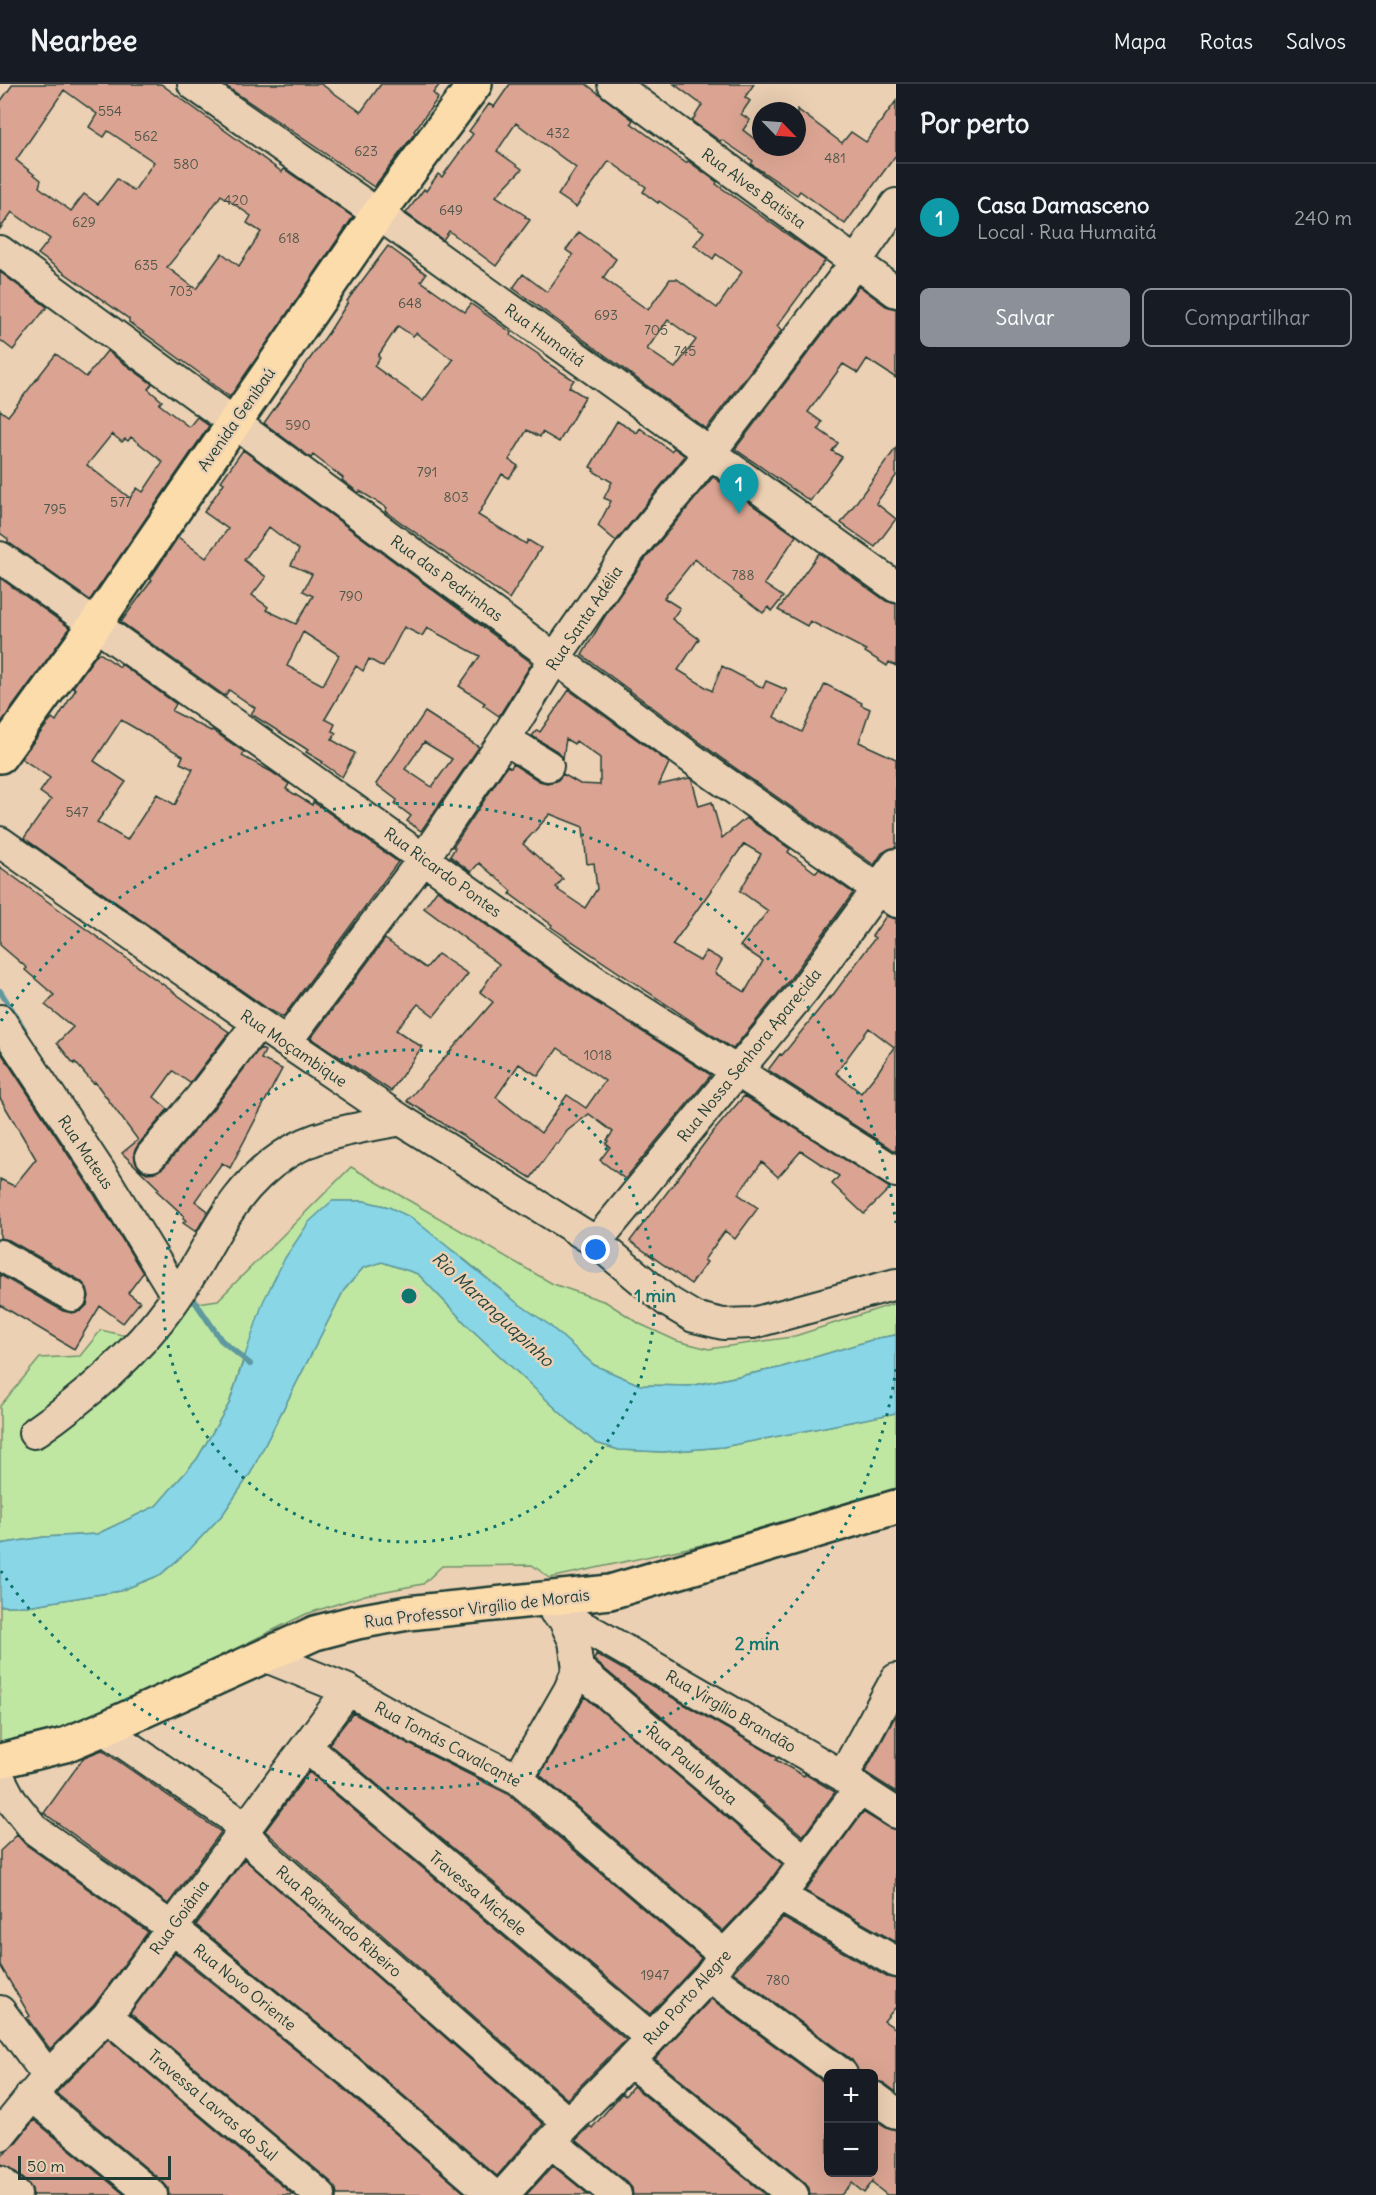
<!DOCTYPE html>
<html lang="pt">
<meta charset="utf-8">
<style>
:root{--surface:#171b24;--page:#20242c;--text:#f1f3f6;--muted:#9ea1a6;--line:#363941;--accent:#8c9099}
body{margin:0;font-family:Delius,sans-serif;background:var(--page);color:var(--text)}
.controls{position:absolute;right:18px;bottom:18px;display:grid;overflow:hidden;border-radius:9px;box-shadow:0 6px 24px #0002}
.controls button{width:54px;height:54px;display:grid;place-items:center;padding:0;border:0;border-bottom:2px solid var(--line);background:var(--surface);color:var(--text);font:30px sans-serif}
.compass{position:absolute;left:752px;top:18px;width:54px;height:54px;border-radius:50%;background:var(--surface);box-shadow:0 6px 24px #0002;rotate:115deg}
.scale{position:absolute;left:18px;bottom:15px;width:153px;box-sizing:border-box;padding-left:6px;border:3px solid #1f3d34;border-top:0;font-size:16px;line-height:21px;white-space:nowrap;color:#1f3d34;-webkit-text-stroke:4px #ecd0b3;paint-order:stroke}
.you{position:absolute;left:596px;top:1166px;width:21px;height:21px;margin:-15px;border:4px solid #fff;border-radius:50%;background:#1a73e8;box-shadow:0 0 0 9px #1a73e833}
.badge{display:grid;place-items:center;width:39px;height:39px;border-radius:50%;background:var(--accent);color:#fff;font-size:20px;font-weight:700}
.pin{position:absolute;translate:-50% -50px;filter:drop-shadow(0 2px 3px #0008)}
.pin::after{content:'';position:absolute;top:32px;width:21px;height:18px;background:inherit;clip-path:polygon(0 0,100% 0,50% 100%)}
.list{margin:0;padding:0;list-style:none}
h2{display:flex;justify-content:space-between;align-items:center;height:78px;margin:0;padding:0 24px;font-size:26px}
h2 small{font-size:20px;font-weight:400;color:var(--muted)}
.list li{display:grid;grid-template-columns:39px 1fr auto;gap:18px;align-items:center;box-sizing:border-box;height:108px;padding:0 24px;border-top:2px solid var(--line)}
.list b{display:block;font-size:22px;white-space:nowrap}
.list p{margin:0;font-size:20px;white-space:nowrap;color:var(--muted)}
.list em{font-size:20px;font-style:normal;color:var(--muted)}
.actions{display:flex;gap:12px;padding:18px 24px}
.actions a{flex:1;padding:14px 0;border:2px solid var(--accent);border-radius:9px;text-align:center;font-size:21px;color:var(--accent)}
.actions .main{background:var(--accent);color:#fff}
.map{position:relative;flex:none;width:896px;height:2111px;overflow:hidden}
header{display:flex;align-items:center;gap:36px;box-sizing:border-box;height:84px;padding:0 30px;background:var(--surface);border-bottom:2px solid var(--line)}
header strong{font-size:28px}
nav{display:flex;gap:33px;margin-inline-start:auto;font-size:21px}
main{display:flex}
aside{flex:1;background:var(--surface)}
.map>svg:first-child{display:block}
.green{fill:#c0e7a2;stroke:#70926b;stroke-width:1.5}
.water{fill:#88d6e6;stroke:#5e999f;stroke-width:1.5}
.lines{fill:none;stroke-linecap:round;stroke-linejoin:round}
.stream{stroke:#5e999f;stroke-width:6}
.building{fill:#dba492;stroke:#1f3d34;stroke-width:1.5;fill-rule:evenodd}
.minor-casing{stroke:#1f3d34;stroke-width:34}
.major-casing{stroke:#1f3d34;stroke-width:38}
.minor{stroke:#ecd0b3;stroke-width:30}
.major{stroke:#fddcac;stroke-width:33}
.ring{fill:none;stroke:#0f766e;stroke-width:3;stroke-dasharray:3 6}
.labels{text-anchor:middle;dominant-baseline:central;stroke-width:5;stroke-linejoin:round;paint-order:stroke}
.number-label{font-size:14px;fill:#4e574c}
.street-label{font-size:16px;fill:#1f3d34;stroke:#ecd0b3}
.water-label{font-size:18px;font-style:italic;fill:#24453d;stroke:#ecd0b3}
.centre{fill:#0f766e;stroke:#ecd0b3;stroke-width:3}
.ring-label{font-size:18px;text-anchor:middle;font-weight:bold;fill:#0f766e;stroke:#ecd0b3;stroke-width:5;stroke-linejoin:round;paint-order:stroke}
</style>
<header>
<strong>Nearbee</strong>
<nav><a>Mapa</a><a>Rotas</a><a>Salvos</a></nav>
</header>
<main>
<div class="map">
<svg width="896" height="2111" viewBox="0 0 896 2111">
<rect width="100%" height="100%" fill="#ecd0b3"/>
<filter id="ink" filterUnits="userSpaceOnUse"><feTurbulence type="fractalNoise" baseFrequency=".0167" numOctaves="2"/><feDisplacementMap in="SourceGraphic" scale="12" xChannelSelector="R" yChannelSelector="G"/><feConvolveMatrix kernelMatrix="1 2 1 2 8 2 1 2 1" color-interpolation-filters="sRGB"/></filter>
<g filter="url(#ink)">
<!-- green -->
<path class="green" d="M 351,1083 L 553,1200 L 606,1218 L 640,1240 L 677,1257 L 709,1265 L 792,1253 L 896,1219 L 896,1251 L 878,1254 L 779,1284 L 690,1302 L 640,1301 L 594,1281 L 548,1240 L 516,1218 L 459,1171 L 389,1123 L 364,1117 L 332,1117 L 244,1273 L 229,1320 L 197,1375 L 156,1422 L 97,1450 L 44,1453 L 0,1460 L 0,1322 L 40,1274 L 80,1272 L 101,1246 L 126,1252 L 148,1226 L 218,1216 Z
M 382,1178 L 418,1190 L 469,1243 L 566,1334 L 596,1359 L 619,1366 L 663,1368 L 723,1363 L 896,1329 L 896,1404 L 706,1460 L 550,1494 L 532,1481 L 442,1482 L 423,1500 L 365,1511 L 306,1530 L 138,1612 L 59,1644 L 0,1659 L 0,1522 L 27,1522 L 120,1507 L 160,1491 L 189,1466 L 223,1430 L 250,1390 L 344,1206 L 363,1184 Z"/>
<!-- water -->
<path class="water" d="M 332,1117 L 364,1117 L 389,1123 L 412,1134 L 516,1218 L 548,1240 L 594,1281 L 640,1301 L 690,1302 L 779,1284 L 878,1254 L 896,1251 L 896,1329 L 723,1363 L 663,1368 L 619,1366 L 596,1359 L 566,1334 L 469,1243 L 418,1190 L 382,1178 L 363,1184 L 344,1206 L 250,1390 L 223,1430 L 189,1466 L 160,1491 L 120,1507 L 27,1522 L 0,1522 L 0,1460 L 44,1453 L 97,1450 L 156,1422 L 197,1375 L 229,1320 L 263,1218 L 285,1174 L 309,1138 Z"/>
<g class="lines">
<!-- stream -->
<path class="stream" d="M 0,907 L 24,945
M 194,1216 L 221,1256 L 250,1280"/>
</g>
<!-- building -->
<path class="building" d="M 13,0 L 161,0 L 282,88 L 284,85 L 353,133 L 230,313 L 208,297 L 209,296 L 129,238 L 129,235 L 38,170 L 50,155 L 12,128 L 0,145 L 0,18 ZM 64,6 L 97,30 L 89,43 L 104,53 L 108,47 L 154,78 L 134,107 L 117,95 L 98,120 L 84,110 L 71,127 L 39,103 L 41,96 L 16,76 ZM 221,111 L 251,132 L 247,139 L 261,148 L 239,182 L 222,169 L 196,205 L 167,183 L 194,150 Z
M 223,0 L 321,0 L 361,28 L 381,0 L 440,0 L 433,9 L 438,14 L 414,47 L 415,49 L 374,103 Z
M 510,0 L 586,0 L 633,36 L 631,39 L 686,79 L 688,77 L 717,98 L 716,100 L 825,177 L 777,242 L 782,246 L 706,345 L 513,204 L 523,190 L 547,208 L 573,171 L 566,166 L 579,148 L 616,175 L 603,194 L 648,226 L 670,195 L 677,195 L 717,224 L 742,188 L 716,170 L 713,175 L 694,161 L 704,148 L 659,117 L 658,119 L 643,108 L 646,103 L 609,77 L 576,123 L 558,111 L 576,84 L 516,39 L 497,67 L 522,85 L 496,112 L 526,132 L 525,133 L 530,136 L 496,182 L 449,147 L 443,156 L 406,129 L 424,105 L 426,107 L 438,90 L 442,93 L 473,50 L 469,47 L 489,20 L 494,23 ZM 668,236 L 696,256 L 675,284 L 647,265 Z
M 674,0 L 754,0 L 745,13 L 750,17 L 741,30 L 750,36 L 743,46 L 761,60 L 761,63 L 797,63 L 797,25 L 842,59 L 851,48 L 866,58 L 896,17 L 896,71 L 845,140 L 800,107 L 797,111 L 751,80 L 753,77 L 722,56 L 720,57 L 692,37 L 702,21 Z
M 388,162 L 426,190 L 421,197 L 465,228 L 471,220 L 512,249 L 510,251 L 538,270 L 544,277 L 574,296 L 569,303 L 585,313 L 559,358 L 542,348 L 540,353 L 527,346 L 509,376 L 518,382 L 509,394 L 502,390 L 478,431 L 526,460 L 528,456 L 541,464 L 509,515 L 385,427 L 387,424 L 360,407 L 359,409 L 342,396 L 343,394 L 313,371 L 311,374 L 264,339 L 329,248 L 348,218 L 347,217 ZM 398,242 L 413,252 L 416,249 L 453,276 L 423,317 L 374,282 L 380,274 L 378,272 Z
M 0,188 L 47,223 L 13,266 L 0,256 Z
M 859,202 L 886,222 L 896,225 L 896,294 L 867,275 L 858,289 L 843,280 L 808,328 L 822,338 L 818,345 L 838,359 L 832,367 L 842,373 L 810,417 L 735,365 Z
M 107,267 L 152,300 L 148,305 L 162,317 L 159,320 L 189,343 L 197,333 L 209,342 L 90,516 L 8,458 L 8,455 L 0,449 L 0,326 L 8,332 L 56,270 L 86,293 ZM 112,350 L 122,358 L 125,355 L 128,357 L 131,353 L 163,378 L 143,408 L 137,404 L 130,414 L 87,381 Z
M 617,337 L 637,349 L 640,344 L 671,367 L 674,364 L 685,372 L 616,457 L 598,442 L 611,417 L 604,414 L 612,398 L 593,387 L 594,385 L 590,383 Z
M 896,364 L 896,392 L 876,419 L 896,435 L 875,463 L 841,439 Z
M 243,366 L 532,579 L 499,632 L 483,621 L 485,619 L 459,602 L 480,572 L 427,544 L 422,552 L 404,543 L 383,583 L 369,575 L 363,587 L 356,582 L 325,635 L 335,640 L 332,647 L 336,649 L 332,656 L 355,669 L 342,693 L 322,679 L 323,678 L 306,668 L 308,666 L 251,630 L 255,624 L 229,606 L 225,612 L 121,538 L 152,496 L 150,495 L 178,453 L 206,474 L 228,445 L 204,428 L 224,399 L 221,397 ZM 269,443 L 299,466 L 291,481 L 312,490 L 303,507 L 313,512 L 296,540 L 266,526 L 268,523 L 252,511 L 266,493 L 244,476 ZM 303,548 L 339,571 L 323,601 L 287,582 Z
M 713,393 L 796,452 L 764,500 L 783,513 L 772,527 L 768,523 L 763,529 L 711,489 L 695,475 L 664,514 L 680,524 L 672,535 L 699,555 L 678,586 L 712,607 L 722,582 L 763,604 L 766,597 L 787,606 L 774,633 L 802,648 L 825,600 L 862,619 L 861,621 L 870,625 L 859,658 L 896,675 L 896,763 L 889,765 L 882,769 L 874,781 L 721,674 L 582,571 L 605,532 L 642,479 Z
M 819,469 L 886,517 L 896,520 L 896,582 L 889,578 L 887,582 L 865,568 L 866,566 L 810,537 L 807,542 L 778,526 Z
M 0,494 L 70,544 L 0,640 Z
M 97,570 L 101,570 L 120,583 L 121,580 L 176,620 L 172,627 L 211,647 L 212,646 L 244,668 L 242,672 L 270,687 L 289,700 L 286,705 L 312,721 L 313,718 L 322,724 L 398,778 L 283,933 L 268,925 L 24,754 L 51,716 L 40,708 L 50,694 L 21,674 L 52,634 L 56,637 L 76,605 L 73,603 ZM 121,636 L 183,672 L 180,679 L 193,685 L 175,721 L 157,710 L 127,756 L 97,738 L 126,698 L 94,677 Z
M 569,606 L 669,679 L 659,701 L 689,694 L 692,696 L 699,722 L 712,718 L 722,754 L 746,734 L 790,765 L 788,768 L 816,789 L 819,785 L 853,809 L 790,895 L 733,965 L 551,843 L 552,841 L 510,810 L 512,807 L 479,779 L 471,788 L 450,772 L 455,764 L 453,763 L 507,682 L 511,684 L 513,680 L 539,697 L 547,699 L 557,697 L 563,690 L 580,700 L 600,701 L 600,674 L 576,657 L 574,660 L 566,655 L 563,674 L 557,667 L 532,652 L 537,646 L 540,648 ZM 550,730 L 583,743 L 587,780 L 594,779 L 597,805 L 585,824 L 558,806 L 559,805 L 556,803 L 563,795 L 523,760 ZM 744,760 L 761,770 L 740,807 L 768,827 L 740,862 L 763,877 L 745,908 L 715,889 L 722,876 L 706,867 L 700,877 L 672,861 Z
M 425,628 L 479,663 L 421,747 L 407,737 L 411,732 L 395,720 L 397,716 L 376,700 ZM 424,658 L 452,675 L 432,703 L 405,685 Z
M 0,783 L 229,948 L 190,999 L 173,987 L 154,1013 L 168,1025 L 138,1061 L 134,1068 L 135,1077 L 140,1085 L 147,1089 L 156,1088 L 164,1083 L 213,1025 L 260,964 L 265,967 L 261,975 L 282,985 L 230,1084 L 222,1079 L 195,1117 L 208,1127 L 196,1148 L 183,1139 L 186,1136 L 183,1134 L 184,1132 L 157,1107 L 159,1105 L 122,1069 L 138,1056 L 95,998 L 93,999 L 75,978 L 74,980 L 57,959 L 73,943 L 45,921 L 54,911 L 25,886 L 27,884 L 0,861 Z
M 437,806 L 586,912 L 711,991 L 625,1095 L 600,1076 L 610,1063 L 606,1060 L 608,1057 L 607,1056 L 613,1048 L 589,1030 L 567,1047 L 558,1060 L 556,1059 L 531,1094 L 407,1017 L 493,918 L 480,908 L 499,880 L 424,824 ZM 558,964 L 605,997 L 586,1024 L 567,1011 L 541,1049 L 496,1013 L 519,980 L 538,992 Z
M 886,832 L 896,835 L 896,1068 L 768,986 L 780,970 L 782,971 L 789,963 L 829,913 L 830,915 L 875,854 L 872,852 ZM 869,944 L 894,963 L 878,988 L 861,1009 L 836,989 Z
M 385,855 L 426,884 L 438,870 L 468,890 L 434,932 L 418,920 L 396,946 L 422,963 L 391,1007 L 311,954 Z
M 0,967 L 94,1110 L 143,1189 L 128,1209 L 140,1218 L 123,1239 L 100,1222 L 74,1265 L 0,1221 L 0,1191 L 63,1227 L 72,1229 L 81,1227 L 87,1221 L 89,1212 L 87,1204 L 81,1197 L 9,1156 L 0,1154 L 0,1095 L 14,1102 L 36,1075 L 0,1014 Z
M 744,1012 L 890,1104 L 864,1130 L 832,1100 L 839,1092 L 801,1067 L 778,1093 L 762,1078 L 738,1110 L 758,1124 L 735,1155 L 725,1147 L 704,1176 L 707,1178 L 691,1200 L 630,1157 L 713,1048 Z
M 596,1570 L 778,1674 L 776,1676 L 804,1692 L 805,1690 L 835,1708 L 803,1752 L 594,1576 Z
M 585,1613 L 782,1780 L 767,1801 L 723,1847 L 540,1691 Z
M 353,1629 L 409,1660 L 508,1710 L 701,1874 L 696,1881 L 650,1930 L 329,1660 Z
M 896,1631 L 896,1708 L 865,1688 Z
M 102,1666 L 221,1748 L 168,1820 L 44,1729 L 84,1673 Z
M 309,1688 L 626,1956 L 567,2015 L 265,1747 Z
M 863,1728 L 887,1743 L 896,1746 L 896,1858 L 805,1807 Z
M 17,1751 L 25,1760 L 148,1848 L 94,1921 L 50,1965 L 27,1934 L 30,1932 L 0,1881 L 0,1767 Z
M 244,1775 L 543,2040 L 497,2092 L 360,1974 L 196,1841 Z
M 783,1834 L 887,1893 L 896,1895 L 896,1923 L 884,1937 L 896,1945 L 896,2008 L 884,1999 L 873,1996 L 873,1989 L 863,1989 L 858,1987 L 852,1976 L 733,1888 Z
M 175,1869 L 338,2000 L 467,2111 L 337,2111 L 336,2105 L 331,2098 L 130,1929 Z
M 711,1915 L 828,2001 L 828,2088 L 873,2088 L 873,2034 L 886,2043 L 896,2046 L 896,2111 L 887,2111 L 873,2100 L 873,2097 L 864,2109 L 852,2099 L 841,2111 L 810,2111 L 809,2104 L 804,2098 L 655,1975 Z
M 108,1955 L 293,2111 L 169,2111 L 168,2104 L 163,2098 L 56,2009 Z
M 633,2002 L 766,2111 L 633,2111 L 632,2104 L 627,2098 L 576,2056 L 590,2042 L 592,2044 L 618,2014 L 622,2009 L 625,2012 Z
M 34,2036 L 125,2111 L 33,2111 L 32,2105 L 27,2098 L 11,2084 L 0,2080 L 0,2072 L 13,2062 Z
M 553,2082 L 589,2111 L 526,2111 Z"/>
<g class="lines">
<defs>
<path id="minor" d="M 193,0 L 378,130 L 896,503
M 613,0 L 896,208
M 0,167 L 713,690 L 896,818
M 0,473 L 596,898 L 896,1088
M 505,655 L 548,682
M 0,758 L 258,939 L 401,1036 L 596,1158 L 667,1217 L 694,1233 L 723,1240 L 753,1239 L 896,1200
M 0,936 L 109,1101 L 170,1201
M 286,958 L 424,774 L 505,655 L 555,574 L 628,469 L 710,369 L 855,179 L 896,120
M 151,1072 L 200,1014 L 258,939
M 596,1158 L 804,906 L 896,780
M 0,1171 L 72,1212
M 34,1349 C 87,1312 135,1271 173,1218 C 212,1164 225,1110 284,1071 C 319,1048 361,1044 401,1036
M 562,1532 L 595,1549 L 843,1692 L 859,1705 L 896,1729
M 264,1572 L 348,1606 L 417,1645 L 518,1695 L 724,1871
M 578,1585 L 806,1778
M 103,1645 L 230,1732 L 260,1767 L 568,2039
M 306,1663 L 650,1953
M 843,1692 L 896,1595
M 0,1695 L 11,1716 L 35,1746 L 171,1843 L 349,1987 L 493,2111
M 518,1695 L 569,1606 L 578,1585 L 574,1557 L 562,1532 L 555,1528
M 780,1812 L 896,1878
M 709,1892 L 842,1990
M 0,1927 L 48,1992
M 107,1932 L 320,2111
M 630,1977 L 793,2111
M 31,2011 L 152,2111
M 874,2013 L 896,2029
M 0,2051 L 48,1992 L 107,1932 L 348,1606
M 551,2058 L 616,2111
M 0,2097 L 16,2111
M 503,2111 L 568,2039 L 630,1977 L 709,1892 L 724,1871 L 780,1812 L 859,1705"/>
<path id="major" d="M 0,672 L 95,541 L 378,130 L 475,0
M 0,1677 L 65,1661 L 103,1645 L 315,1549 L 357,1538 L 408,1529 L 610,1508 L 896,1423"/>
</defs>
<!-- minor casing -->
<use href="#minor" class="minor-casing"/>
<!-- major casing -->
<use href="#major" class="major-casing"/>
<!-- minor -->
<use href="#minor" class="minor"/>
<!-- major -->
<use href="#major" class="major"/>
</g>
</g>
<!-- distance rings -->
<g class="ring">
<circle cx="409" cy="1212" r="246"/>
<path d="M896 1285A492 492 0 0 1 1 1487M1 937A492 492 0 0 1 896 1139"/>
</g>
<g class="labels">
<!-- number labels -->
<g class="number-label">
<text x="110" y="27">554</text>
<text x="558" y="49">432</text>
<text x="146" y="52">562</text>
<text x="366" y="67">623</text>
<text x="835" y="74">481</text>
<text x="186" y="80">580</text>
<text x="236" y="116">420</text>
<text x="451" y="126">649</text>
<text x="84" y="138">629</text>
<text x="289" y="154">618</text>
<text x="146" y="181">635</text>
<text x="181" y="207">703</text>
<text x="410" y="219">648</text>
<text x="606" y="231">693</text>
<text x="656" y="246">705</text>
<text x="685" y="267">745</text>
<text x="298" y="341">590</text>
<text x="427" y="388">791</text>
<text x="456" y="413">803</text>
<text x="121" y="418">577</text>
<text x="55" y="425">795</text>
<text x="743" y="491">788</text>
<text x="351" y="512">790</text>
<text x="77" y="728">547</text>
<text x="598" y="971">1018</text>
<text x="655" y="1891">1947</text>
<text x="778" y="1896">780</text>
</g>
<!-- street labels -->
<g class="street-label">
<text transform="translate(754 104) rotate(36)">Rua Alves Batista</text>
<text transform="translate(545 251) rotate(36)">Rua Humaitá</text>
<text transform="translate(236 335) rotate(-55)">Avenida Genibaú</text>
<text transform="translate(447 494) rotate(36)">Rua das Pedrinhas</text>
<text transform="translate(584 534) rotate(-56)">Rua Santa Adélia</text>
<text transform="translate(443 788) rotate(36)">Rua Ricardo Pontes</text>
<text transform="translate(294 964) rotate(34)">Rua Moçambique</text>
<text transform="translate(749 971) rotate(-51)">Rua Nossa Senhora Aparecida</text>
<text transform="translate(86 1068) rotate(56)">Rua Mateus</text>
<text transform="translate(477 1524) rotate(-7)">Rua Professor Virgílio de Morais</text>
<text transform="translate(731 1627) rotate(30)">Rua Virgílio Brandão</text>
<text transform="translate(448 1660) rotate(28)">Rua Tomás Cavalcante</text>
<text transform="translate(692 1681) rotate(40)">Rua Paulo Mota</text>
<text transform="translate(478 1809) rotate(40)">Travessa Michele</text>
<text transform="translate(179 1833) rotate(-54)">Rua Goiânia</text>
<text transform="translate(339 1837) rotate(41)">Rua Raimundo Ribeiro</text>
<text transform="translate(245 1903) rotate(39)">Rua Novo Oriente</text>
<text transform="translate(687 1913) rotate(-48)">Rua Porto Alegre</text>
<text transform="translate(213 2021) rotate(40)">Travessa Lavras do Sul</text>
</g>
<!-- water labels -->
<g class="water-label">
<text transform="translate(493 1225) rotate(43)">Rio Maranguapinho</text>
</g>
</g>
<circle cx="409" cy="1212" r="9" class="centre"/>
<g class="ring-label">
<text x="655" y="1218">1 min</text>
<text x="757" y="1566">2 min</text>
</g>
</svg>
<div class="controls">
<button>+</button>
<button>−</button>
</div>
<svg class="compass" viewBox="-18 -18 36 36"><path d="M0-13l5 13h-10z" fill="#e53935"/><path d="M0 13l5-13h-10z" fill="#9ea1a6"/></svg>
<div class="scale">50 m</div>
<div class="you"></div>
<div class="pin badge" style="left:739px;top:430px;background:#0f9aa8">1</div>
</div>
<aside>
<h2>Por perto<small></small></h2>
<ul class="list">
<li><span class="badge" style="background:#0f9aa8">1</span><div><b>Casa Damasceno</b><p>Local · Rua Humaitá</p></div><em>240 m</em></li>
</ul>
<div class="actions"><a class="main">Salvar</a><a>Compartilhar</a></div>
</aside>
</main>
